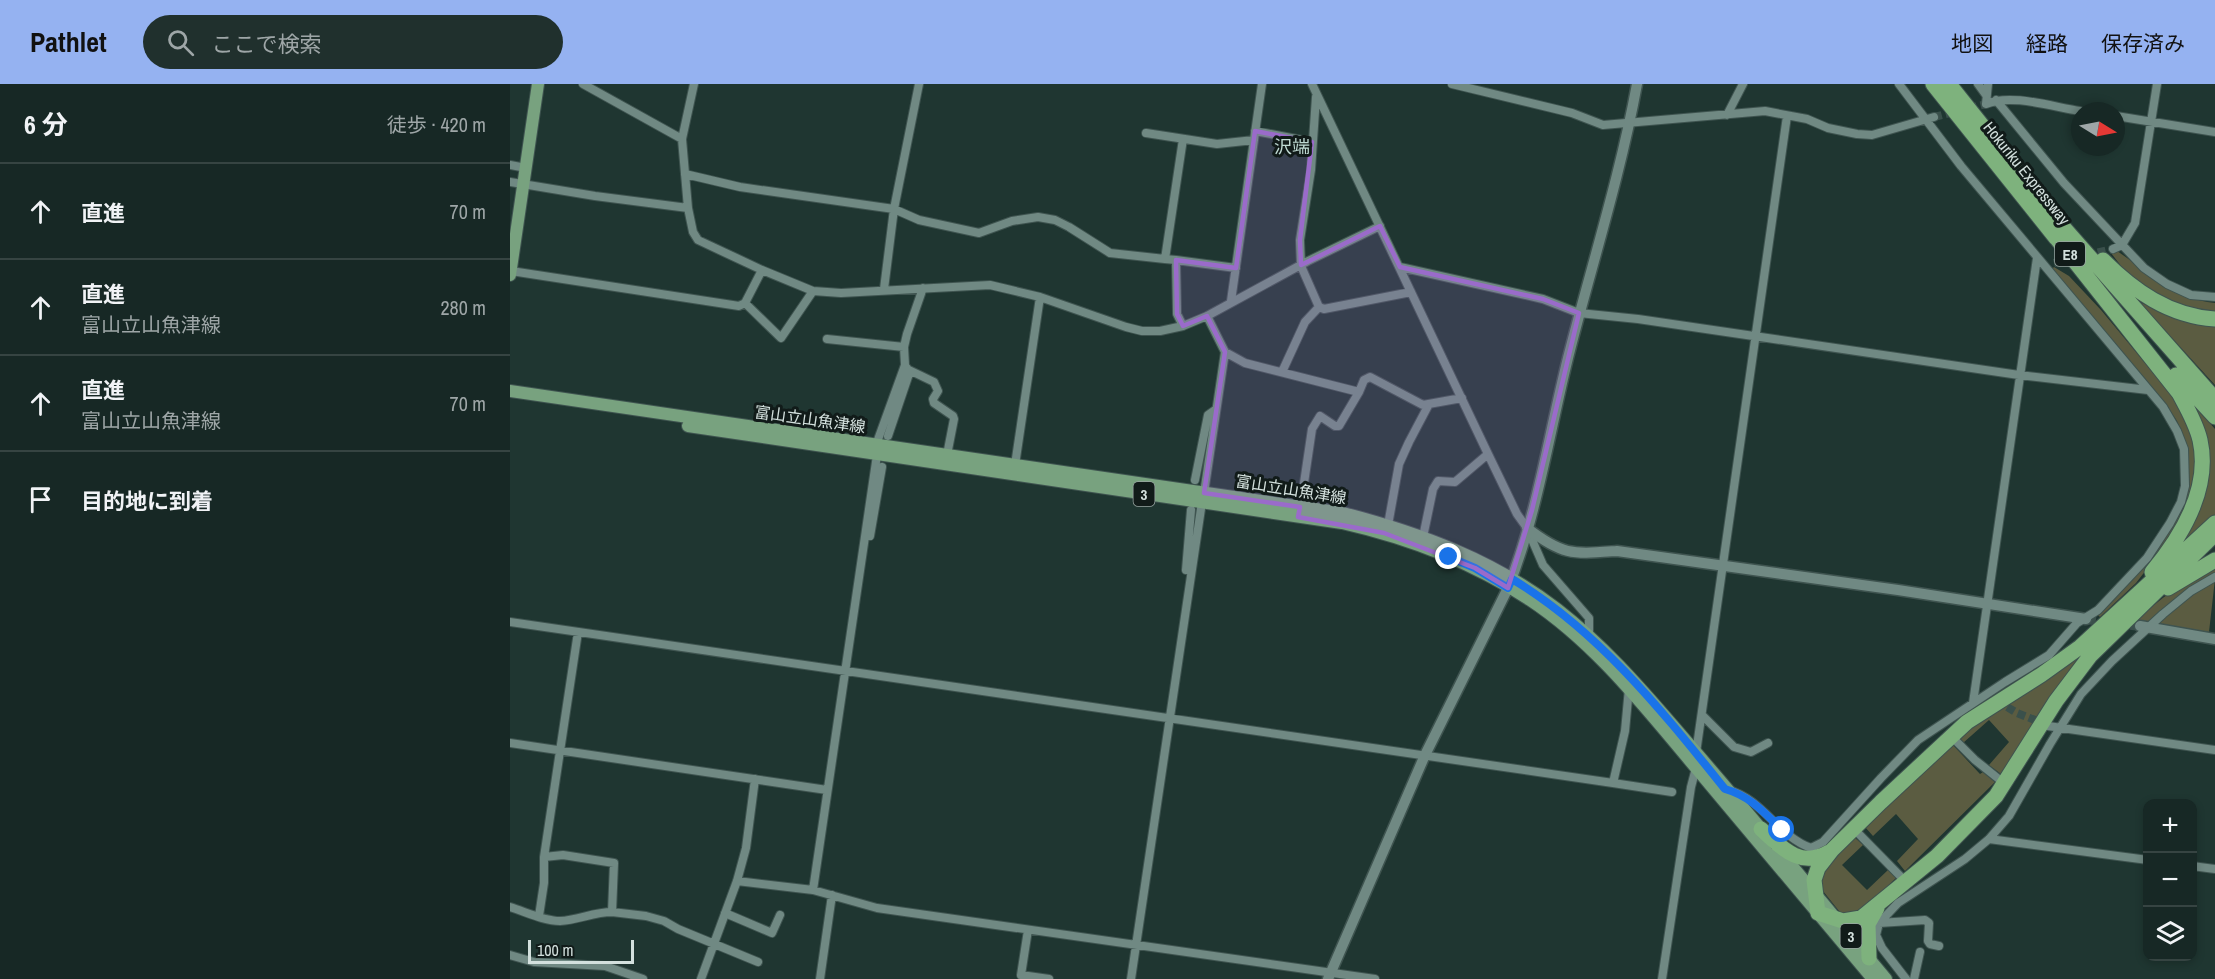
<!DOCTYPE html>
<html lang="ja">
<meta charset="utf-8">
<style>
:root{--surface:#172825;--page:#20302d;--text:#f1f3f6;--muted:#9ea6a7;--line:#364442;--accent:#95b2f1}
body{margin:0;font-family:"Archivo Narrow","Noto Sans JP",sans-serif;background:var(--page);color:var(--text)}
.controls{position:absolute;right:18px;bottom:18px;display:grid;overflow:hidden;border-radius:12px;box-shadow:0 3px 9px #0003}
.controls button{width:54px;height:54px;display:grid;place-items:center;padding:0;border:0;border-bottom:2px solid var(--line);background:var(--surface);color:var(--text);font:30px sans-serif}
.compass{position:absolute;left:1561px;top:18px;width:54px;height:54px;border-radius:50%;background:var(--surface);box-shadow:0 3px 9px #0003;rotate:100deg}
.scale{position:absolute;left:18px;bottom:15px;width:106px;box-sizing:border-box;padding-left:6px;border:3px solid #d3e0dd;border-top:0;font-size:16px;line-height:21px;white-space:nowrap;color:#d3e0dd;-webkit-text-stroke:4px #111b19;paint-order:stroke}
.stop{position:absolute;width:18px;height:18px;margin:-14px;border:4px solid #1a73e8;border-radius:50%;background:#fff}
.stop.end{background:#1a73e8;border-color:#fff;box-shadow:0 2px 6px #0008}
.list{margin:0;padding:0;list-style:none}
h2{display:flex;justify-content:space-between;align-items:center;height:78px;margin:0;padding:0 24px;font-size:26px}
h2 small{font-size:20px;font-weight:400;color:var(--muted)}
.list li{display:grid;grid-template-columns:39px 1fr auto;gap:18px;align-items:center;box-sizing:border-box;height:96px;padding:0 24px;border-top:2px solid var(--line)}
.list b{display:block;font-size:22px;white-space:nowrap}
.list p{margin:0;font-size:20px;white-space:nowrap;color:var(--muted)}
.list em{font-size:20px;font-style:normal;color:var(--muted)}
.icon{flex:none;width:33px;height:33px;fill:none;stroke:currentColor;stroke-width:2;stroke-linecap:round;stroke-linejoin:round}
.map{position:relative;flex:none;width:1705px;height:895px;overflow:hidden}
header{display:flex;align-items:center;gap:36px;box-sizing:border-box;height:84px;padding:0 30px;background:var(--accent);color:#111}
header strong{font-size:28px}
nav{display:flex;gap:33px;margin-inline-start:auto;font-size:21px}
.search{width:420px;height:54px;background:var(--page);display:flex;align-items:center;gap:15px;box-sizing:border-box;padding:0 21px;border-radius:33px;color:var(--muted);font-size:22px}
main{display:flex}
aside{flex:1;background:var(--surface)}
.map>svg:first-child{display:block}
.green{fill:#5b5c41}
.lines{fill:none;stroke-linecap:round;stroke-linejoin:round}
.minor-tunnel{stroke:#3a504b;stroke-width:8;stroke-dasharray:8 4;stroke-linecap:butt}
.tertiary-tunnel{stroke:#3a504b;stroke-width:10;stroke-dasharray:10 5;stroke-linecap:butt}
.minor-casing{stroke:#3f5450;stroke-width:10}
.tertiary-casing{stroke:#3f5450;stroke-width:13}
.primary-casing{stroke:#3f5450;stroke-width:14}
.motorway-casing{stroke:#3f5450;stroke-width:17}
.minor{stroke:#708983;stroke-width:8}
.tertiary{stroke:#708983;stroke-width:10}
.primary{stroke:#78a27f;stroke-width:12}
.motorway{stroke:#7eb27d;stroke-width:15}
.route{stroke:#1a73e8;stroke-width:8}
.marked{fill:#9a6bca;fill-opacity:0.2;stroke:#9a6bca;stroke-width:4.5;stroke-linejoin:round}
.labels{text-anchor:middle;dominant-baseline:central;stroke-width:6;stroke-linejoin:round;paint-order:stroke}
.shield{fill:#111b19;stroke:#99a5a2;stroke-width:1.5}
.shield-label{font-size:15px;font-weight:bold;fill:#d3e0dd}
.street-label{font-size:16px;fill:#d3e0dd;stroke:#111b19}
.neighbourhood-label{font-size:18px;fill:#bfdad3;stroke:#111b19}
</style>
<header>
<strong>Pathlet</strong>
<div class="search"><svg class="icon" aria-label="search" viewBox="0 0 24 24"><circle cx="10" cy="10" r="6"/><path d="M15 15l6 6"/></svg>ここで検索</div>
<nav><a>地図</a><a>経路</a><a>保存済み</a></nav>
</header>
<main>
<aside>
<h2>6 分<small>徒歩 · 420 m</small></h2>
<ul class="list">
<li><svg class="icon" aria-label="ahead" viewBox="0 0 24 24"><path d="M12 20V5M6 11l6-6 6 6"/></svg><div><b>直進</b></div><em>70 m</em></li>
<li><svg class="icon" aria-label="ahead" viewBox="0 0 24 24"><path d="M12 20V5M6 11l6-6 6 6"/></svg><div><b>直進</b><p>富山立山魚津線</p></div><em>280 m</em></li>
<li><svg class="icon" aria-label="ahead" viewBox="0 0 24 24"><path d="M12 20V5M6 11l6-6 6 6"/></svg><div><b>直進</b><p>富山立山魚津線</p></div><em>70 m</em></li>
<li><svg class="icon" aria-label="arrive" viewBox="0 0 24 24"><path d="M6 21V4h12l-3 4 3 4H6"/></svg><div><b>目的地に到着</b></div></li>
</ul>
</aside>
<div class="map">
<svg width="1705" height="895" viewBox="0 0 1705 895">
<rect width="100%" height="100%" fill="#1f3631"/>
<!-- green -->
<path class="green" d="M 1607,167 C 1640,189 1663,214 1705,219 L 1705,228 L 1672,224 L 1621,195 L 1601,169 Z
M 1544,183 L 1559,192 L 1591,226 L 1670,321 L 1684,360 L 1686,380 L 1684,399 L 1675,425 L 1650,468 L 1626,499 L 1590,533 L 1587,530 L 1631,484 L 1672,413 L 1676,359 L 1667,337 L 1655,319 L 1540,187 Z
M 1629,218 L 1657,229 L 1705,239 L 1705,301 Z
M 1682,319 L 1705,345 L 1705,432 L 1658,477 L 1689,418 Z
M 1705,480 L 1705,489 L 1640,539 L 1625,538 C 1649,514 1677,497 1705,480 Z
M 1705,495 L 1699,548 L 1645,542 L 1686,507 Z
M 1574,566 L 1534,621 L 1511,662 L 1491,690 L 1479,681 L 1499,658 L 1479,636 L 1453,659 L 1449,653 L 1470,635 Z
M 1441,659 L 1470,690 L 1473,688 L 1485,698 L 1395,787 L 1387,777 L 1408,755 L 1386,730 L 1363,752 L 1355,743 Z
M 1343,752 L 1353,761 L 1332,781 L 1357,806 L 1378,786 L 1386,794 L 1356,823 L 1333,832 L 1309,802 L 1319,773 Z"/>
<g class="lines">
<!-- minor-tunnel -->
<path class="minor-tunnel" d="M 1424,33 L 1476,20
M 1576,171 L 1603,165
M 1544,179 L 1564,174
M 1487,617 L 1507,629 L 1535,640"/>
<!-- tertiary-tunnel -->
<path class="tertiary-tunnel" d="M 1576,535 L 1630,542"/>
<defs>
<path id="minor" d="M 73,0 L 172,55
M 184,0 L 172,55 L 178,124 L 183,148 L 188,156 L 252,186 L 303,207 L 331,209 L 480,201 L 530,213 L 616,243 L 632,247 L 650,247 L 673,242 L 697,232 L 798,177 L 870,142
M 802,0 L 978,370 L 1007,430 L 1017,444 L 1033,481 L 1079,534 L 1079,551
M 942,0 L 1062,29 L 1093,41 L 1255,27 L 1297,35 L 1318,44 L 1347,50 L 1362,51 L 1424,33
M 1468,0 L 1476,11
M 1478,0 L 1476,20 C 1501,9 1543,23 1570,27
M 806,13 L 801,86 L 790,156 L 791,182 L 809,223
M 1486,16 L 1554,99 L 1634,184 L 1657,200 L 1681,211 L 1705,213
M 1217,31 L 1233,0
M 1606,32 L 1705,48
M 745,47 L 802,58
M 636,49 L 707,60 L 744,56
M 0,81 L 16,84
M 175,90 L 230,103 L 384,125 L 409,136 L 469,149 L 502,137 L 528,133 L 545,136 L 559,143 L 600,169 L 655,175
M 0,98 L 85,112 L 178,124
M 1603,165 L 1612,161 L 1625,139 L 1647,0
M 666,176 L 655,175 L 673,55
M 890,183 L 1033,215 L 1069,229 L 1128,235 L 1509,291 L 1638,306
M 1,187 L 229,222 L 235,219 L 252,186
M 374,205 L 384,125 L 409,0
M 721,217 L 752,0
M 235,219 L 271,254 L 303,207
M 809,223 L 814,225 L 901,208
M 673,242 L 667,230 L 666,176 L 726,184
M 317,255 L 394,263
M 715,268 L 735,279 L 849,308 L 854,296 L 860,293 L 913,321 L 952,314
M 399,286 L 424,298 L 428,307 L 423,315 L 424,319 L 443,332 L 444,335 L 437,371
M 772,288 L 795,238 L 809,223
M 378,352 L 399,290 L 397,284
M 366,361 L 395,281 L 394,263 L 397,250 L 413,204
M 367,371 L 303,806 L 367,824 L 865,895
M 505,381 L 530,213
M 685,396 L 698,331 L 705,326
M 694,409 L 715,268 L 697,232
M 790,426 L 802,345 L 810,332 L 825,342 L 829,342 L 849,308
M 878,441 L 889,380 L 899,358 L 918,322
M 360,452 L 372,383
M 913,453 L 923,405 L 928,397 L 945,398 L 978,370
M 676,486 L 681,426
M 0,538 L 1103,699 L 1115,647 L 1119,604
M 1463,619 L 1527,174
M 1192,631 L 1224,663 L 1241,668 L 1258,659
M 1538,642 L 1705,666
M 1441,652 L 1465,676 L 1495,700
M 0,659 L 317,706
M 1186,669 L 1277,32
M 1103,699 L 1162,708
M 1219,706 C 1253,716 1268,752 1301,764 L 1313,758 L 1371,694 L 1408,656 L 1495,598 L 1539,571 L 1567,539 L 1588,526 L 1637,474 L 1660,439 L 1671,418 L 1675,402 L 1674,365 L 1667,347 L 1653,323 L 1451,82 L 1389,0
M 1344,745 L 1395,797
M 1479,755 L 1638,776
M 34,773 L 68,548
M 1682,782 L 1705,785
M 227,797 L 303,806
M 0,823 C 16,828 34,837 50,837 C 68,836 84,828 102,828 L 104,779 L 53,771 L 34,773 L 34,799 L 29,832
M 102,828 L 136,832 L 154,837 L 168,845 L 248,878
M 215,829 L 262,849 L 270,831
M 1369,839 L 1415,836 L 1419,839 L 1418,857 L 1420,860 L 1429,862
M 518,846 L 511,891 L 539,895
M 0,871 L 24,878 L 95,882 L 133,895
M 191,895 L 227,797 L 236,764 L 245,695
M 310,895 L 322,811
M 621,895 L 692,418
M 1152,895 L 1181,703 L 1186,684
M 1396,895 L 1372,864 L 1366,851 L 1369,839 L 1388,819 L 1455,775 L 1479,755 L 1499,732 L 1540,660 L 1571,610 L 1602,577 L 1653,530 L 1681,507 L 1705,493
M 1404,895 L 1410,868"/>
<path id="tertiary" d="M 1017,444 C 1053,472 1063,470 1107,467 L 1388,506 L 1576,535
M 1630,542 L 1705,555
M 818,895 L 915,671 L 998,504 C 1027,431 1039,350 1058,274 C 1081,183 1110,93 1127,0"/>
<path id="primary" d="M 0,191 L 28,0
M 0,307 L 833,429 C 910,449 983,476 1047,525 C 1092,560 1128,601 1165,644 C 1196,680 1227,716 1257,752
M 178,342 L 832,439 C 898,454 962,478 1020,516 C 1082,557 1129,616 1176,672 C 1238,747 1301,821 1363,895
M 1268,765 L 1376,895"/>
<path id="motorway" d="M 1423,0 L 1546,154
M 1439,0 L 1554,144 L 1705,315
M 1540,146 L 1669,309 C 1677,324 1686,339 1690,356 C 1701,405 1672,452 1642,488
M 1593,176 C 1624,207 1659,232 1705,235
M 1666,291 L 1705,333
M 1705,439 L 1570,563 L 1531,591 L 1457,638 L 1371,718 L 1322,766 L 1308,784 L 1304,796 L 1308,829 L 1333,837 L 1351,834 L 1427,772 L 1486,712 L 1546,617 L 1580,572 L 1705,450
M 1658,504 L 1705,476
M 1251,745 C 1272,764 1290,785 1319,768
M 1359,874 L 1358,840 L 1367,824"/>
</defs>
<!-- minor casing -->
<use href="#minor" class="minor-casing"/>
<!-- tertiary casing -->
<use href="#tertiary" class="tertiary-casing"/>
<!-- primary casing -->
<use href="#primary" class="primary-casing"/>
<!-- motorway casing -->
<use href="#motorway" class="motorway-casing"/>
<!-- minor -->
<use href="#minor" class="minor"/>
<!-- tertiary -->
<use href="#tertiary" class="tertiary"/>
<!-- primary -->
<use href="#primary" class="primary"/>
<!-- motorway -->
<use href="#motorway" class="motorway"/>
</g>
<g class="lines">
<!-- route -->
<path class="route" d="M 939,473 L 965,484 L 998,504 L 1002,495 C 1089,547 1152,627 1215,705 C 1240,712 1254,728 1272,746"/>
</g>
<!-- marked area -->
<path class="marked" d="M 745,47 L 802,58 L 790,156 L 791,181 L 870,142 L 890,183 L 1033,215 L 1069,229 L 1022,426 L 998,504 L 965,484 L 874,449 L 788,433 L 790,423 L 694,409 L 715,268 L 697,232 L 673,242 L 667,230 L 666,176 L 726,184 Z"/>
<g class="labels">
<!-- shield labels -->
<g class="shield">
<rect x="1545" y="158" width="30" height="24" rx="4.5"/>
<rect x="623.5" y="398" width="21" height="24" rx="4.5"/>
<rect x="1330.5" y="840" width="21" height="24" rx="4.5"/>
</g>
<g class="shield-label">
<text x="1560" y="170">E8</text>
<text x="634" y="410">3</text>
<text x="1341" y="852">3</text>
</g>
<!-- street labels -->
<g class="street-label">
<text transform="translate(1517 89) rotate(51)">Hokuriku Expressway</text>
<text transform="translate(300 335) rotate(8)">富山立山魚津線</text>
<text transform="translate(781 405) rotate(9)">富山立山魚津線</text>
</g>
<!-- neighbourhood labels -->
<g class="neighbourhood-label">
<text x="782" y="62">沢端</text>
</g>
</g>
</svg>
<div class="controls">
<button>+</button>
<button>−</button>
<button><svg class="icon" aria-label="layers" viewBox="0 0 24 24"><path d="M12 4l9 5-9 5-9-5zM3 14l9 5 9-5"/></svg></button>
</div>
<svg class="compass" viewBox="-18 -18 36 36"><path d="M0-13l5 13h-10z" fill="#e53935"/><path d="M0 13l5-13h-10z" fill="#9ea6a7"/></svg>
<div class="scale">100 m</div>
<div class="stop" style="left:1272px;top:746px"></div>
<div class="stop end" style="left:939px;top:473px"></div>
</div>
</main>
